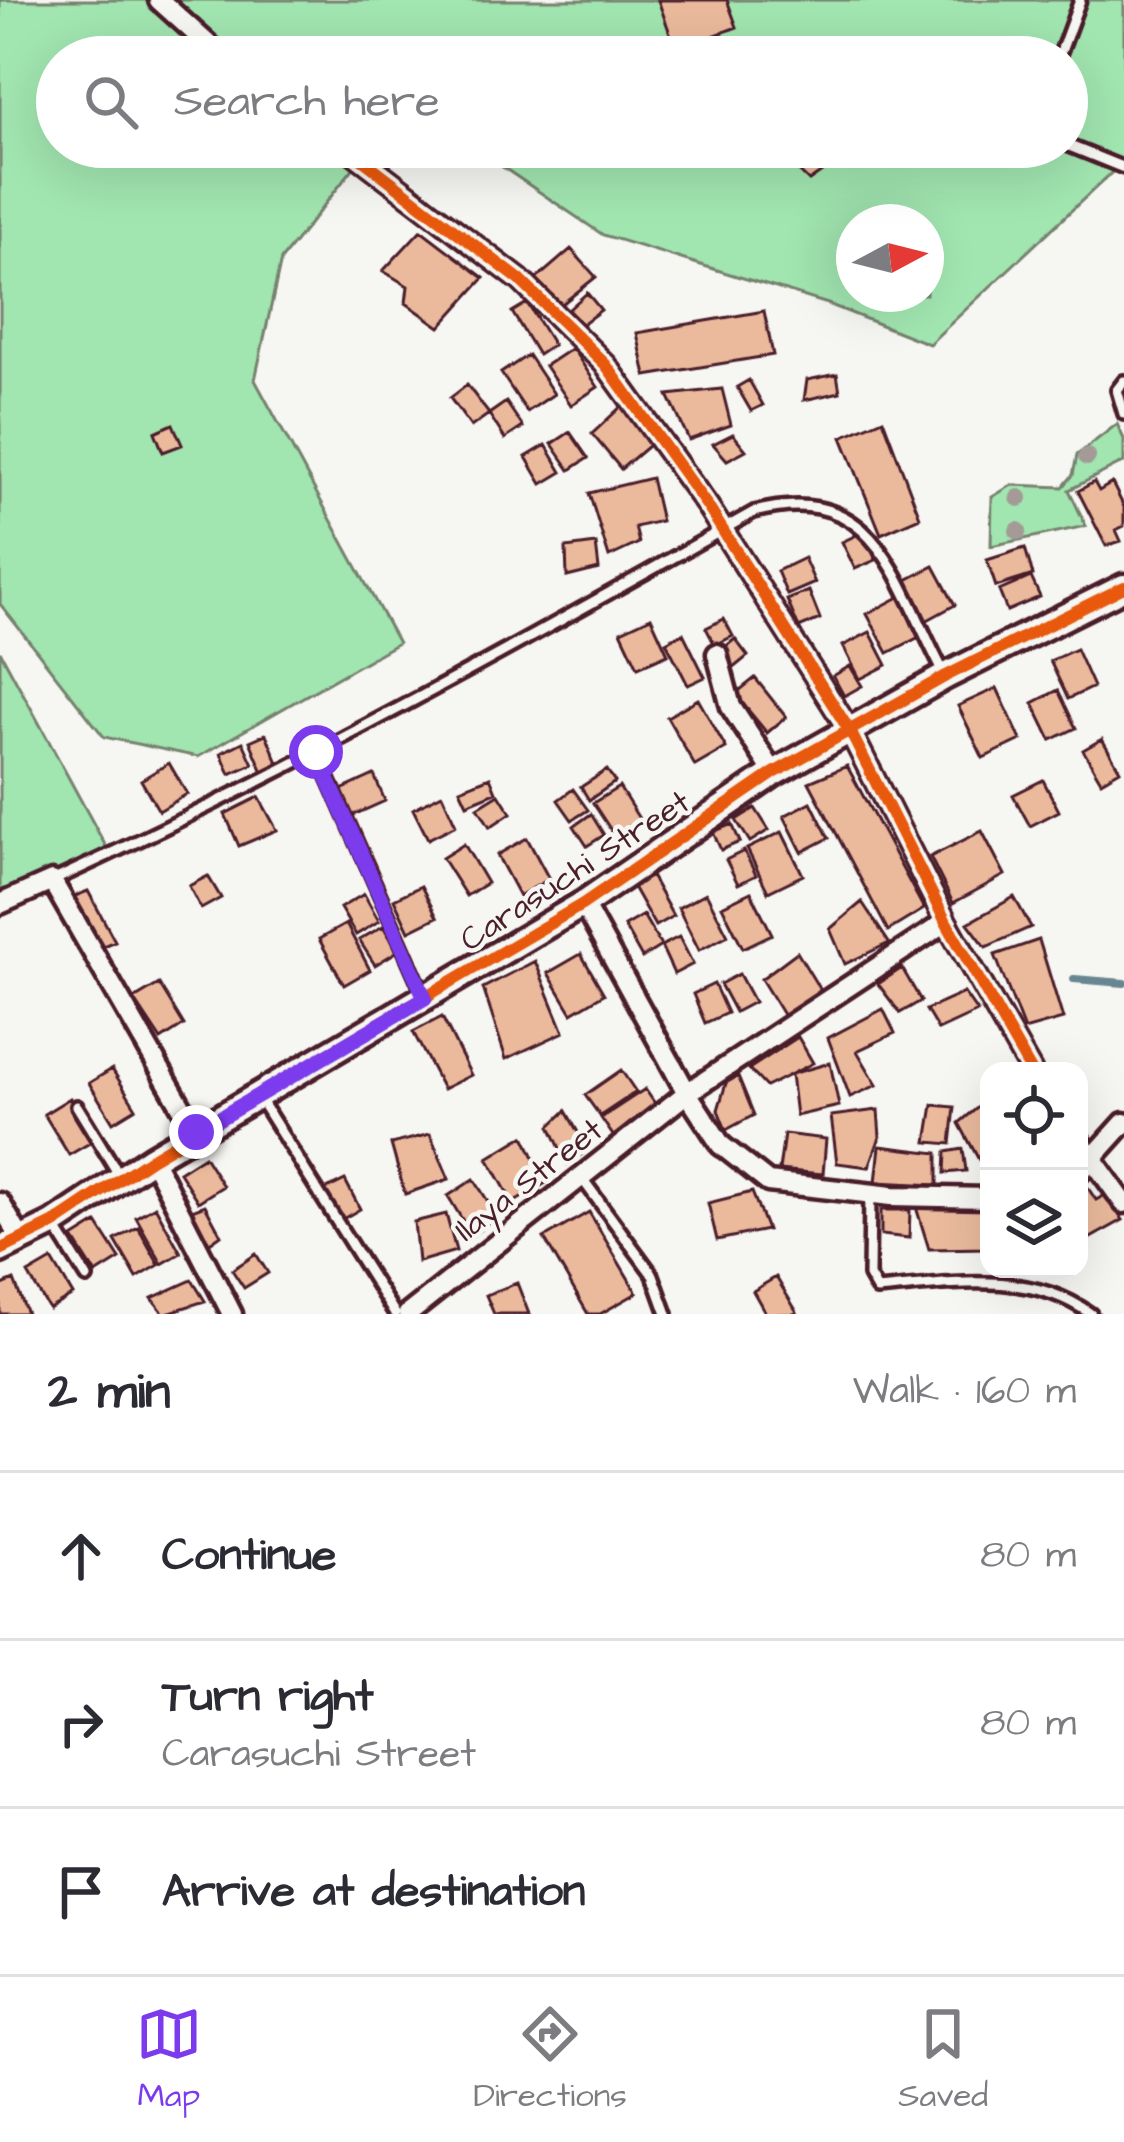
<!DOCTYPE html>
<meta charset="utf-8">
<style>
:root{--surface:#fff;--page:#f7f7f7;--text:#2b2b33;--muted:#7c7c81;--line:#e1e1e2;--accent:#7c3aed}
body{margin:0;font-family:"Architects Daughter",sans-serif;background:var(--page);color:var(--text)}
.controls{position:absolute;right:36px;bottom:36px;display:grid;overflow:hidden;border-radius:24px;box-shadow:0 12px 48px #0002}
.controls button{width:108px;height:108px;display:grid;place-items:center;padding:0;border:0;border-bottom:3px solid var(--line);background:var(--surface);color:var(--text);font:60px sans-serif}
.compass{position:absolute;left:836px;top:204px;width:108px;height:108px;border-radius:50%;background:var(--surface);box-shadow:0 12px 48px #0002;rotate:83deg}
.stop{position:absolute;width:36px;height:36px;margin:-27px;border:9px solid #7c3aed;border-radius:50%;background:#fff}
.stop.end{background:#7c3aed;border-color:#fff;box-shadow:0 3px 12px #0008}
.list{margin:0;padding:0;list-style:none}
h2{display:flex;justify-content:space-between;align-items:center;height:156px;margin:0;padding:0 48px;font-size:51px}
h2 small{font-size:39px;font-weight:400;color:var(--muted)}
.list li{display:grid;grid-template-columns:78px 1fr auto;gap:36px;align-items:center;box-sizing:border-box;height:168px;padding:0 48px;border-top:3px solid var(--line)}
.list b{display:block;font-size:45px;white-space:nowrap}
.list p{margin:0;font-size:39px;white-space:nowrap;color:var(--muted)}
.list em{font-size:39px;font-style:normal;color:var(--muted)}
.icon{flex:none;width:66px;height:66px;fill:none;stroke:currentColor;stroke-width:2;stroke-linecap:round;stroke-linejoin:round}
.map{position:relative;flex:none;width:1124px;height:1314px;overflow:hidden}
.search{position:absolute;background:var(--surface);box-shadow:0 12px 48px #0002;left:36px;right:36px;top:36px;height:132px;display:flex;align-items:center;gap:30px;box-sizing:border-box;padding:0 42px;border-radius:66px;color:var(--muted);font-size:45px}
.sheet{height:660px;background:var(--surface)}
nav{display:flex;justify-content:space-around;align-items:center;box-sizing:border-box;height:168px;border-top:3px solid var(--line);background:var(--surface);font-size:33px;color:var(--muted)}
nav a{display:grid;justify-items:center;gap:6px}
nav .on{color:var(--accent)}
.map>svg:first-child{display:block}
.green{fill:#a1e5b0;stroke:#76826e;stroke-width:3;fill-rule:evenodd}
.lines{fill:none;stroke-linecap:round;stroke-linejoin:round}
.stream{stroke:#678692;stroke-width:8}
.building{fill:#ebba9d;stroke:#4a1f2b;stroke-width:3}
.service-casing{stroke:#4a1f2b;stroke-width:18}
.minor-casing{stroke:#4a1f2b;stroke-width:27}
.tertiary-casing{stroke:#4a1f2b;stroke-width:33}
.service{stroke:#f6f6f2;stroke-width:9}
.minor{stroke:#f6f6f2;stroke-width:18}
.tertiary{stroke:#f6f6f2;stroke-width:24}
.cycleway-casing{stroke:#f6f6f2;stroke-width:20}
.cycleway{stroke:#e8590c;stroke-width:12}
.tree{fill:#a49b97}
.route{stroke:#7c3aed;stroke-width:15}
.labels{text-anchor:middle;dominant-baseline:central;stroke-width:9;stroke-linejoin:round;paint-order:stroke}
.street-label{font-size:33px;fill:#4a1f2b;stroke:#f6f6f2}
</style>
<div class="map">
<svg width="1124" height="1314" viewBox="0 0 1124 1314">
<rect width="100%" height="100%" fill="#f6f6f2"/>
<filter id="ink" filterUnits="userSpaceOnUse"><feTurbulence type="fractalNoise" baseFrequency=".00833" numOctaves="2"/><feDisplacementMap in="SourceGraphic" scale="24" xChannelSelector="R" yChannelSelector="G"/><feConvolveMatrix kernelMatrix="1 2 1 2 8 2 1 2 1" color-interpolation-filters="sRGB"/></filter>
<g filter="url(#ink)">
<!-- green -->
<path class="green" d="M 0,0 L 1124,0 L 1124,161 L 929,344 L 828,304 L 603,235 L 473,147 L 1067,147 L 1067,57 L 57,57 L 57,147 L 370,147 L 281,260 L 255,380 L 398,643 L 198,757 L 104,737 L 0,604 ZM 854,222 L 926,222 L 926,294 L 854,294 Z
M 1117,424 L 1124,439 L 1124,462 L 1069,490 L 1086,526 L 991,546 L 992,497 L 1012,485 L 1063,487 L 1073,475 L 1077,455 Z
M 0,651 L 110,854 L 0,904 Z"/>
<g class="lines">
<!-- stream -->
<path class="stream" d="M 1074,979 L 1124,983"/>
</g>
<!-- building -->
<path class="building" d="M 658,0 L 727,0 L 737,27 L 676,50 Z
M 774,147 L 832,147 L 842,158 L 809,181 Z
M 421,230 L 484,278 L 440,327 L 406,303 L 408,286 L 383,271 Z
M 571,249 L 596,277 L 562,304 L 535,280 Z
M 587,293 L 601,310 L 582,324 L 568,310 Z
M 527,303 L 553,345 L 538,355 L 512,312 Z
M 764,311 L 773,355 L 646,376 L 637,333 Z
M 572,348 L 598,387 L 571,405 L 545,366 Z
M 528,355 L 554,394 L 527,412 L 501,373 Z
M 837,374 L 840,392 L 804,400 L 807,380 Z
M 749,380 L 763,405 L 751,411 L 737,387 Z
M 467,385 L 489,414 L 471,427 L 450,398 Z
M 722,389 L 731,425 L 689,440 L 668,395 Z
M 506,402 L 523,427 L 505,439 L 489,414 Z
M 625,403 L 655,440 L 621,469 L 592,434 Z
M 883,419 L 920,517 L 881,534 L 842,437 Z
M 173,424 L 182,445 L 163,452 L 155,432 Z
M 570,432 L 588,458 L 570,470 L 552,444 Z
M 733,434 L 746,450 L 727,460 L 713,444 Z
M 546,445 L 562,472 L 542,484 L 526,457 Z
M 651,478 L 661,521 L 635,527 L 639,543 L 609,557 L 589,493 Z
M 1094,482 L 1099,491 L 1112,483 L 1124,507 L 1124,526 L 1116,530 L 1121,541 L 1106,546 L 1078,491 Z
M 863,532 L 876,560 L 855,569 L 842,542 Z
M 596,544 L 599,569 L 567,577 L 566,548 Z
M 1025,548 L 1033,575 L 996,587 L 987,560 Z
M 804,558 L 815,583 L 787,595 L 777,571 Z
M 934,566 L 955,605 L 922,623 L 901,583 Z
M 1031,577 L 1040,597 L 1007,611 L 999,591 Z
M 809,591 L 820,619 L 799,628 L 787,600 Z
M 901,596 L 921,636 L 888,653 L 867,614 Z
M 651,617 L 668,654 L 638,667 L 621,631 Z
M 724,619 L 733,636 L 715,645 L 706,628 Z
M 870,632 L 887,665 L 860,679 L 843,646 Z
M 683,633 L 705,677 L 688,685 L 666,642 Z
M 735,639 L 748,656 L 732,669 L 719,652 Z
M 1076,649 L 1093,687 L 1068,699 L 1050,661 Z
M 850,666 L 862,686 L 844,696 L 833,676 Z
M 755,678 L 786,717 L 767,733 L 735,694 Z
M 997,688 L 1021,740 L 983,758 L 958,706 Z
M 1058,690 L 1076,728 L 1051,740 L 1033,703 Z
M 698,699 L 726,748 L 695,766 L 667,717 Z
M 266,734 L 279,765 L 263,772 L 250,741 Z
M 1102,739 L 1120,770 L 1101,781 L 1083,750 Z
M 243,742 L 253,764 L 230,774 L 221,753 Z
M 169,763 L 187,794 L 159,811 L 141,780 Z
M 847,766 L 924,909 L 888,931 L 809,782 Z
M 607,770 L 615,782 L 589,800 L 581,787 Z
M 374,775 L 385,801 L 347,818 L 335,793 Z
M 490,777 L 496,792 L 467,804 L 460,789 Z
M 1043,780 L 1059,811 L 1030,826 L 1013,795 Z
M 619,787 L 643,825 L 618,841 L 593,803 Z
M 573,789 L 588,810 L 572,820 L 558,800 Z
M 442,794 L 456,825 L 428,839 L 413,809 Z
M 499,794 L 511,813 L 490,827 L 478,807 Z
M 259,797 L 277,830 L 239,846 L 225,814 Z
M 811,802 L 829,838 L 802,852 L 784,816 Z
M 755,808 L 769,830 L 750,842 L 736,820 Z
M 591,814 L 604,835 L 587,846 L 574,826 Z
M 732,824 L 740,842 L 721,850 L 713,832 Z
M 982,831 L 1005,875 L 953,903 L 930,857 Z
M 782,832 L 803,875 L 768,892 L 747,849 Z
M 527,838 L 549,879 L 519,896 L 497,855 Z
M 464,844 L 487,883 L 466,896 L 442,858 Z
M 744,851 L 756,875 L 738,884 L 726,860 Z
M 208,876 L 221,898 L 201,909 L 189,886 Z
M 651,876 L 673,916 L 655,926 L 633,887 Z
M 421,886 L 437,917 L 409,931 L 394,899 Z
M 88,891 L 115,941 L 96,949 L 70,898 Z
M 751,892 L 772,934 L 743,948 L 722,906 Z
M 706,893 L 728,935 L 699,950 L 678,908 Z
M 364,894 L 379,921 L 356,935 L 340,908 Z
M 1014,897 L 1031,927 L 986,947 L 968,923 Z
M 862,902 L 889,943 L 845,964 L 830,929 Z
M 643,915 L 661,946 L 642,958 L 624,926 Z
M 346,924 L 370,970 L 344,985 L 319,939 Z
M 383,926 L 398,951 L 375,965 L 359,940 Z
M 679,937 L 693,964 L 674,974 L 661,946 Z
M 1039,940 L 1063,1019 L 1024,1030 L 995,955 Z
M 797,952 L 822,993 L 785,1018 L 761,979 Z
M 581,954 L 604,994 L 572,1013 L 548,973 Z
M 535,961 L 564,1032 L 506,1059 L 483,988 Z
M 902,968 L 921,1001 L 900,1013 L 878,984 Z
M 739,974 L 754,1002 L 735,1012 L 720,984 Z
M 159,984 L 184,1025 L 161,1040 L 134,999 Z
M 714,984 L 727,1013 L 705,1023 L 693,994 Z
M 964,993 L 977,1012 L 938,1030 L 926,1010 Z
M 883,1009 L 895,1033 L 857,1051 L 877,1085 L 850,1097 L 828,1038 Z
M 442,1017 L 471,1075 L 443,1089 L 413,1032 Z
M 798,1037 L 813,1063 L 766,1087 L 749,1069 Z
M 830,1063 L 839,1106 L 796,1116 L 791,1074 Z
M 112,1069 L 136,1108 L 113,1122 L 89,1083 Z
M 621,1070 L 636,1092 L 600,1116 L 585,1095 Z
M 738,1076 L 754,1115 L 726,1130 L 718,1110 L 726,1083 Z
M 645,1089 L 658,1108 L 614,1137 L 601,1118 Z
M 70,1098 L 95,1140 L 69,1155 L 44,1114 Z
M 989,1098 L 989,1155 L 979,1160 L 959,1123 Z
M 933,1105 L 955,1107 L 951,1144 L 927,1142 Z
M 878,1110 L 880,1137 L 869,1167 L 837,1163 L 831,1116 Z
M 566,1111 L 588,1150 L 567,1164 L 550,1126 Z
M 430,1134 L 449,1179 L 405,1194 L 391,1144 Z
M 784,1134 L 826,1139 L 823,1174 L 779,1170 Z
M 524,1136 L 546,1183 L 513,1203 L 488,1158 Z
M 880,1146 L 938,1153 L 938,1185 L 876,1182 Z
M 963,1149 L 966,1171 L 945,1173 L 946,1152 Z
M 204,1156 L 223,1186 L 198,1202 L 179,1172 Z
M 474,1179 L 497,1216 L 472,1236 L 448,1196 Z
M 345,1180 L 360,1209 L 341,1220 L 325,1190 Z
M 1084,1182 L 1096,1200 L 1105,1195 L 1123,1220 L 1087,1240 L 1079,1227 L 1079,1185 Z
M 752,1192 L 767,1230 L 717,1240 L 708,1203 Z
M 205,1205 L 221,1235 L 207,1245 L 189,1211 Z
M 155,1206 L 181,1253 L 162,1264 L 136,1217 Z
M 916,1207 L 989,1208 L 989,1248 L 929,1249 Z
M 881,1210 L 910,1210 L 909,1238 L 881,1235 Z
M 589,1212 L 637,1293 L 600,1314 L 588,1314 L 544,1238 Z
M 446,1214 L 456,1251 L 418,1262 L 414,1222 Z
M 97,1223 L 120,1259 L 96,1274 L 73,1238 Z
M 138,1227 L 159,1265 L 137,1278 L 115,1240 Z
M 256,1254 L 268,1273 L 244,1288 L 232,1270 Z
M 52,1260 L 73,1295 L 49,1309 L 28,1274 Z
M 776,1277 L 797,1312 L 794,1314 L 766,1314 L 753,1291 Z
M 14,1280 L 27,1314 L 0,1314 L 0,1286 Z
M 192,1280 L 205,1301 L 164,1314 L 152,1298 Z
M 517,1283 L 529,1314 L 494,1314 L 486,1295 Z"/>
<g class="lines">
<defs>
<path id="service" d="M 1059,57 L 1080,0
M 1067,145 L 1124,168
M 1124,381 L 1117,390 L 1124,414
M 317,752 L 423,993
M 52,881 C 293,771 523,642 754,512 C 878,480 895,581 943,671
M 258,1096 L 395,1314
M 77,1106 L 121,1178
M 581,1177 L 653,1275 L 667,1314
M 870,1193 L 869,1276 L 877,1290 C 949,1284 1030,1269 1091,1314
M 53,1224 L 87,1278"/>
<path id="minor" d="M 159,0 L 222,57
M 346,147 L 520,280 L 606,365 L 708,507 L 851,733 L 946,922 L 1031,1071
M 717,654 L 731,707 L 774,773
M 0,904 L 52,881 L 196,1132
M 583,904 L 687,1093 L 946,922
M 1079,1140 L 1124,1203
M 152,1158 L 232,1314
M 1079,1173 L 1124,1123
M 0,1203 L 21,1239
M 408,1314 L 687,1093 L 721,1145 L 768,1182 L 892,1196 L 989,1198"/>
<path id="tertiary" d="M 0,1250 L 53,1224 L 152,1158 L 583,904 L 774,773 L 946,676 L 1124,587"/>
</defs>
<!-- service casing -->
<use href="#service" class="service-casing"/>
<!-- minor casing -->
<use href="#minor" class="minor-casing"/>
<!-- tertiary casing -->
<use href="#tertiary" class="tertiary-casing"/>
<!-- service -->
<use href="#service" class="service"/>
<!-- minor -->
<use href="#minor" class="minor"/>
<!-- tertiary -->
<use href="#tertiary" class="tertiary"/>
<defs>
<path id="cycleway" d="M 346,147 L 520,280 L 606,365 L 708,507 L 851,733 L 946,922 L 1031,1071
M 0,1250 L 53,1224 L 152,1158 L 583,904 L 774,773 L 946,676 L 1124,587"/>
</defs>
<!-- cycleway casing -->
<use href="#cycleway" class="cycleway-casing"/>
<!-- cycleway -->
<use href="#cycleway" class="cycleway"/>
</g>
<!-- trees -->
<g class="tree">
<circle cx="1087" cy="457" r="9"/>
<circle cx="1019" cy="498" r="9"/>
<circle cx="1018" cy="531" r="9"/>
</g>
</g>
<g class="lines" filter="url(#ink)">
<!-- route -->
<path class="route" d="M 196,1132 L 425,998 L 316,752"/>
</g>
<g class="labels">
<!-- street labels -->
<g class="street-label">
<text transform="translate(575 871) rotate(-33)">Carasuchi Street</text>
<text transform="translate(529 1180) rotate(-38)">Ilaya Street</text>
</g>
</g>
</svg>
<div class="controls">
<button><svg class="icon" aria-label="locate" viewBox="0 0 24 24"><circle cx="12" cy="12" r="6"/><path d="M12 2v4M12 18v4M2 12h4M18 12h4"/></svg></button>
<button><svg class="icon" aria-label="layers" viewBox="0 0 24 24"><path d="M12 4l9 5-9 5-9-5zM3 14l9 5 9-5"/></svg></button>
</div>
<svg class="compass" viewBox="-18 -18 36 36"><path d="M0-13l5 13h-10z" fill="#e53935"/><path d="M0 13l5-13h-10z" fill="#7c7c81"/></svg>
<div class="stop" style="left:316px;top:752px"></div>
<div class="stop end" style="left:196px;top:1132px"></div>
<div class="search"><svg class="icon" aria-label="search" viewBox="0 0 24 24"><circle cx="10" cy="10" r="6"/><path d="M15 15l6 6"/></svg>Search here</div>
</div>
<section class="sheet">
<h2>2 min<small>Walk · 160 m</small></h2>
<ul class="list">
<li><svg class="icon" aria-label="ahead" viewBox="0 0 24 24"><path d="M12 20V5M6 11l6-6 6 6"/></svg><div><b>Continue</b></div><em>80 m</em></li>
<li><svg class="icon" aria-label="right" viewBox="0 0 24 24"><path d="M7 20v-9h11M14 6l5 5-5 5"/></svg><div><b>Turn right</b><p>Carasuchi Street</p></div><em>80 m</em></li>
<li><svg class="icon" aria-label="arrive" viewBox="0 0 24 24"><path d="M6 21V4h12l-3 4 3 4H6"/></svg><div><b>Arrive at destination</b></div></li>
</ul>
</section>
<nav>
<a class="on"><svg class="icon" aria-label="map" viewBox="0 0 24 24"><path d="M3 6l6-2 6 2 6-2v14l-6 2-6-2-6 2zM9 4v14M15 6v14"/></svg>Map</a>
<a><svg class="icon" aria-label="directions" viewBox="0 0 24 24"><path d="M12 3l9 9-9 9-9-9zM9 14v-3h6M13 9l2 2-2 2"/></svg>Directions</a>
<a><svg class="icon" aria-label="saved" viewBox="0 0 24 24"><path d="M7 4h10v16l-5-4-5 4z"/></svg>Saved</a>
</nav>
